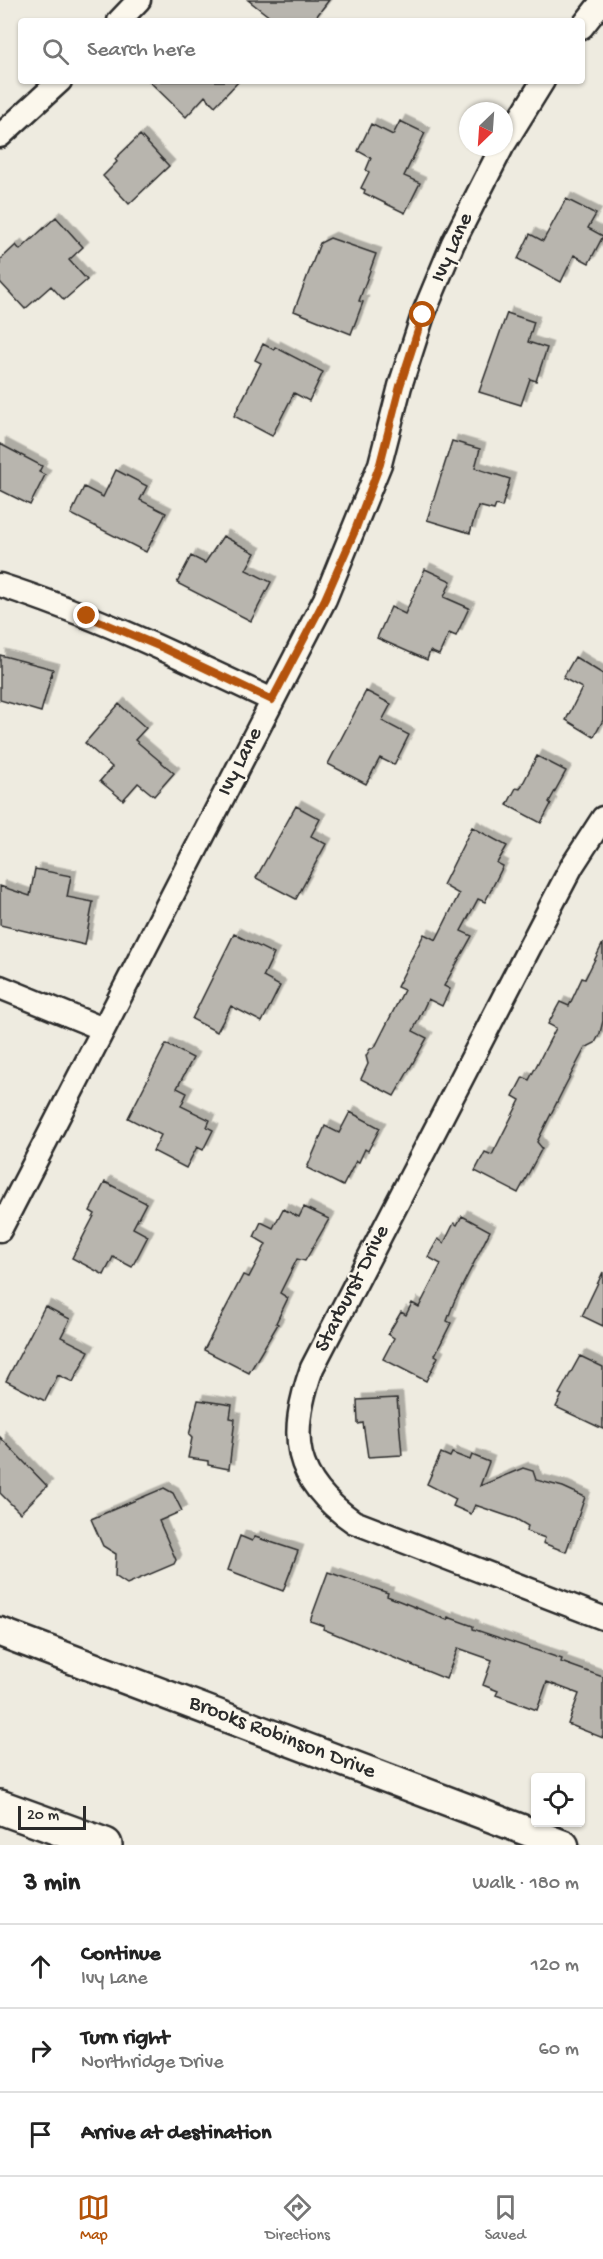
<!DOCTYPE html>
<meta charset="utf-8">
<style>
:root{--surface:#fff;--page:#f6f6f6;--text:#222;--muted:#767676;--line:#e0e0e0;--accent:#b45309}
body{margin:0;font-family:"Gochi Hand",sans-serif;background:var(--page);color:var(--text)}
.controls{position:absolute;right:18px;bottom:18px;display:grid;overflow:hidden;border-radius:6px;box-shadow:0 2px 4px #0004}
.controls button{width:54px;height:54px;display:grid;place-items:center;padding:0;border:0;border-bottom:2px solid var(--line);background:var(--surface);color:var(--text);font:30px sans-serif}
.compass{position:absolute;left:459px;top:102px;width:54px;height:54px;border-radius:50%;background:var(--surface);box-shadow:0 2px 4px #0004;rotate:205deg}
.scale{position:absolute;left:18px;bottom:15px;width:68px;box-sizing:border-box;padding-left:6px;border:3px solid #2b2b2b;border-top:0;font-size:16px;line-height:21px;white-space:nowrap;color:#2b2b2b;-webkit-text-stroke:4px #fbf7ec;paint-order:stroke}
.stop{position:absolute;width:18px;height:18px;margin:-14px;border:4px solid #b45309;border-radius:50%;background:#fff}
.stop.end{background:#b45309;border-color:#fff;box-shadow:0 2px 6px #0008}
.list{margin:0;padding:0;list-style:none}
h2{display:flex;justify-content:space-between;align-items:center;height:78px;margin:0;padding:0 24px;font-size:26px}
h2 small{font-size:20px;font-weight:400;color:var(--muted)}
.list li{display:grid;grid-template-columns:39px 1fr auto;gap:18px;align-items:center;box-sizing:border-box;height:84px;padding:0 24px;border-top:2px solid var(--line)}
.list b{display:block;font-size:22px;white-space:nowrap}
.list p{margin:0;font-size:20px;white-space:nowrap;color:var(--muted)}
.list em{font-size:20px;font-style:normal;color:var(--muted)}
.icon{flex:none;width:33px;height:33px;fill:none;stroke:currentColor;stroke-width:2;stroke-linecap:round;stroke-linejoin:round}
.map{position:relative;flex:none;width:603px;height:1845px;overflow:hidden}
.search{position:absolute;background:var(--surface);box-shadow:0 2px 4px #0004;left:18px;right:18px;top:18px;height:66px;display:flex;align-items:center;gap:15px;box-sizing:border-box;padding:0 21px;border-radius:6px;color:var(--muted);font-size:22px}
.sheet{height:330px;background:var(--surface)}
nav{display:flex;justify-content:space-around;align-items:center;box-sizing:border-box;height:84px;border-top:2px solid var(--line);background:var(--surface);font-size:16px;color:var(--muted)}
nav a{display:grid;justify-items:center;gap:3px}
nav .on{color:var(--accent)}
.map>svg:first-child{display:block}
.building{fill:#b8b5ae;stroke:#2b2b2b;stroke-width:1.5;filter:url(#shadow)}
.lines{fill:none;stroke-linecap:round;stroke-linejoin:round}
.minor-casing{stroke:#2b2b2b;stroke-width:27}
.major-casing{stroke:#2b2b2b;stroke-width:33}
.highway-casing{stroke:#2b2b2b;stroke-width:38}
.minor{stroke:#fbf7ec;stroke-width:22}
.major{stroke:#fbf7ec;stroke-width:28}
.highway{stroke:#fbf7ec;stroke-width:33}
.route{stroke:#b45309;stroke-width:8}
.labels{text-anchor:middle;dominant-baseline:central;stroke-width:4.5;stroke-linejoin:round;paint-order:stroke}
.street-label{font-size:22px;fill:#2b2b2b;stroke:#fbf7ec}
</style>
<div class="map">
<svg width="603" height="1845" viewBox="0 0 603 1845">
<defs>
<filter id="shadow"><feDropShadow dx="5.5" dy="-5.5" stdDeviation="0" flood-color="#0004"/></filter>
</defs>
<rect width="100%" height="100%" fill="#eeebe0"/>
<filter id="ink" filterUnits="userSpaceOnUse"><feTurbulence type="fractalNoise" baseFrequency=".0167" numOctaves="2"/><feDisplacementMap in="SourceGraphic" scale="12" xChannelSelector="R" yChannelSelector="G"/><feConvolveMatrix kernelMatrix="1 2 1 2 8 2 1 2 1" color-interpolation-filters="sRGB"/></filter>
<g filter="url(#ink)">
<!-- building -->
<path class="building" d="M 248,0 L 329,0 L 313,21 L 275,21 Z
M 149,81 L 239,81 L 215,106 L 205,96 L 186,117 Z
M 400,121 L 425,133 L 404,176 L 420,183 L 405,213 L 364,193 L 365,190 L 361,188 L 369,172 L 366,170 L 371,158 L 358,151 L 371,124 L 393,135 Z
M 140,135 L 169,166 L 129,204 L 103,176 L 117,162 L 115,159 Z
M 566,199 L 596,214 L 588,228 L 603,236 L 589,263 L 574,255 L 561,282 L 518,259 L 530,234 L 543,241 Z
M 56,217 L 83,247 L 69,260 L 87,280 L 64,300 L 51,286 L 25,309 L 0,282 L 0,260 L 16,245 L 20,250 Z
M 330,238 L 376,254 L 359,301 L 363,302 L 351,334 L 294,311 L 320,243 Z
M 507,313 L 534,322 L 528,342 L 547,348 L 536,381 L 530,379 L 521,405 L 479,392 Z
M 263,344 L 274,350 L 275,347 L 323,372 L 309,401 L 294,393 L 272,436 L 234,416 L 261,363 L 255,360 Z
M 452,441 L 480,449 L 475,468 L 510,479 L 502,507 L 496,505 L 494,510 L 478,506 L 470,533 L 427,520 Z
M 0,444 L 42,466 L 39,472 L 45,475 L 30,505 L 0,490 Z
M 116,470 L 147,486 L 140,500 L 166,513 L 146,552 L 71,514 L 84,487 L 103,497 Z
M 223,536 L 255,553 L 246,570 L 271,582 L 251,621 L 177,583 L 191,556 L 205,563 Z
M 425,569 L 451,581 L 444,597 L 469,608 L 456,636 L 449,633 L 439,655 L 430,651 L 427,660 L 377,638 L 391,607 L 405,614 Z
M 0,655 L 53,669 L 41,712 L 0,700 Z
M 575,657 L 603,674 L 603,720 L 594,737 L 566,720 L 582,688 L 563,678 Z
M 366,691 L 391,704 L 382,721 L 409,735 L 394,765 L 380,758 L 366,784 L 328,764 Z
M 119,704 L 146,728 L 135,740 L 174,773 L 154,796 L 138,783 L 123,800 L 100,781 L 112,767 L 85,743 Z
M 537,756 L 566,771 L 549,802 L 551,804 L 541,823 L 507,805 L 516,788 L 520,789 Z
M 296,806 L 320,819 L 311,836 L 326,844 L 296,899 L 256,878 Z
M 472,827 L 507,846 L 497,863 L 503,866 L 485,902 L 478,899 L 461,931 L 472,936 L 444,986 L 450,989 L 442,1006 L 428,999 L 413,1031 L 427,1038 L 394,1096 L 361,1079 L 368,1064 L 366,1056 L 370,1049 L 375,1047 L 404,990 L 397,987 L 424,934 L 436,940 L 459,894 L 443,885 Z
M 35,869 L 71,876 L 67,897 L 93,902 L 85,945 L 0,925 L 0,886 L 30,896 Z
M 234,934 L 274,954 L 263,977 L 280,986 L 262,1022 L 231,1006 L 217,1032 L 192,1019 Z
M 603,943 L 603,1021 L 600,1033 L 595,1043 L 585,1048 L 565,1086 L 537,1142 L 542,1148 L 518,1193 L 475,1171 L 485,1152 L 492,1155 L 520,1100 L 513,1096 L 523,1077 L 529,1080 L 556,1028 L 548,1024 L 560,1002 L 569,1006 L 582,978 L 585,979 Z
M 166,1044 L 193,1058 L 177,1088 L 187,1093 L 181,1106 L 210,1120 L 207,1127 L 213,1130 L 203,1150 L 197,1147 L 186,1168 L 153,1151 L 161,1135 L 128,1118 Z
M 350,1112 L 380,1128 L 368,1151 L 365,1149 L 359,1162 L 356,1161 L 343,1186 L 307,1168 L 325,1126 L 339,1133 Z
M 105,1182 L 146,1203 L 133,1228 L 148,1236 L 132,1267 L 113,1257 L 104,1275 L 72,1258 L 95,1214 L 90,1211 Z
M 304,1207 L 329,1219 L 305,1261 L 297,1259 L 280,1293 L 288,1298 L 276,1323 L 278,1324 L 249,1373 L 204,1350 L 243,1275 L 249,1277 L 266,1244 L 254,1237 L 261,1222 L 273,1228 L 283,1209 L 299,1217 Z
M 462,1216 L 490,1231 L 454,1302 L 447,1321 L 451,1323 L 435,1355 L 438,1357 L 426,1381 L 383,1359 L 394,1338 L 388,1334 L 401,1312 L 406,1315 L 412,1303 L 419,1307 L 441,1264 L 428,1257 L 438,1239 L 444,1243 L 454,1223 L 457,1225 Z
M 603,1272 L 603,1326 L 582,1316 Z
M 45,1306 L 70,1319 L 61,1337 L 89,1351 L 73,1382 L 58,1375 L 45,1401 L 6,1381 Z
M 580,1356 L 603,1367 L 603,1429 L 556,1407 L 562,1395 L 559,1394 Z
M 397,1398 L 402,1455 L 368,1457 L 363,1423 L 358,1424 L 357,1400 Z
M 198,1400 L 232,1405 L 230,1418 L 235,1419 L 229,1469 L 208,1465 L 208,1461 L 188,1458 L 192,1438 L 189,1435 Z
M 0,1437 L 47,1486 L 20,1513 L 0,1493 Z
M 441,1453 L 450,1457 L 452,1453 L 470,1460 L 472,1455 L 489,1462 L 480,1486 L 523,1468 L 533,1471 L 536,1480 L 563,1487 L 585,1497 L 566,1552 L 543,1543 L 545,1538 L 526,1531 L 528,1526 L 516,1519 L 475,1505 L 471,1514 L 453,1506 L 456,1499 L 427,1484 Z
M 164,1488 L 173,1493 L 182,1511 L 159,1521 L 176,1560 L 174,1564 L 127,1584 L 115,1576 L 116,1554 L 103,1546 L 91,1519 Z
M 240,1536 L 252,1541 L 255,1537 L 298,1551 L 283,1591 L 228,1570 Z
M 328,1572 L 388,1593 L 387,1596 L 447,1620 L 448,1617 L 473,1626 L 473,1629 L 562,1659 L 561,1662 L 603,1677 L 603,1738 L 568,1724 L 579,1694 L 547,1682 L 537,1710 L 496,1695 L 498,1691 L 483,1685 L 492,1660 L 458,1648 L 446,1679 L 323,1629 L 324,1626 L 310,1621 Z"/>
<g class="lines">
<defs>
<path id="minor" d="M 119,21 L 139,0
M 582,27 L 603,0
M 0,136 L 60,81
M 504,144 L 543,81
M 0,585 C 94,615 183,658 272,700
M 603,818 L 572,866 L 540,927 L 312,1368 C 288,1436 292,1479 354,1522 L 603,1618
M 0,987 L 103,1029
M 0,1230 L 325,599 L 380,464 L 400,386 L 423,315 L 453,243 L 502,147"/>
<path id="major" d="M 0,1632 L 564,1845"/>
<path id="highway" d="M 0,1807 L 105,1845"/>
</defs>
<!-- minor casing -->
<use href="#minor" class="minor-casing"/>
<!-- major casing -->
<use href="#major" class="major-casing"/>
<!-- highway casing -->
<use href="#highway" class="highway-casing"/>
<!-- minor -->
<use href="#minor" class="minor"/>
<!-- major -->
<use href="#major" class="major"/>
<!-- highway -->
<use href="#highway" class="highway"/>
</g>
</g>
<g class="lines" filter="url(#ink)">
<!-- route -->
<path class="route" d="M 87,616 L 161,647 L 272,700 L 325,599 L 354,533 L 380,464 L 400,386 L 423,315"/>
</g>
<g class="labels">
<!-- street labels -->
<g class="street-label">
<text transform="translate(453 248) rotate(-66)">Ivy Lane</text>
<text transform="translate(241 762) rotate(-63)">Ivy Lane</text>
<text transform="translate(353 1289) rotate(-63)">Starburst Drive</text>
<text transform="translate(282 1738) rotate(21)">Brooks Robinson Drive</text>
</g>
</g>
</svg>
<div class="controls">
<button><svg class="icon" aria-label="locate" viewBox="0 0 24 24"><circle cx="12" cy="12" r="6"/><path d="M12 2v4M12 18v4M2 12h4M18 12h4"/></svg></button>
</div>
<svg class="compass" viewBox="-18 -18 36 36"><path d="M0-13l5 13h-10z" fill="#e53935"/><path d="M0 13l5-13h-10z" fill="#767676"/></svg>
<div class="scale">20 m</div>
<div class="stop" style="left:423px;top:315px"></div>
<div class="stop end" style="left:87px;top:616px"></div>
<div class="search"><svg class="icon" aria-label="search" viewBox="0 0 24 24"><circle cx="10" cy="10" r="6"/><path d="M15 15l6 6"/></svg>Search here</div>
</div>
<section class="sheet">
<h2>3 min<small>Walk · 180 m</small></h2>
<ul class="list">
<li><svg class="icon" aria-label="ahead" viewBox="0 0 24 24"><path d="M12 20V5M6 11l6-6 6 6"/></svg><div><b>Continue</b><p>Ivy Lane</p></div><em>120 m</em></li>
<li><svg class="icon" aria-label="right" viewBox="0 0 24 24"><path d="M7 20v-9h11M14 6l5 5-5 5"/></svg><div><b>Turn right</b><p>Northridge Drive</p></div><em>60 m</em></li>
<li><svg class="icon" aria-label="arrive" viewBox="0 0 24 24"><path d="M6 21V4h12l-3 4 3 4H6"/></svg><div><b>Arrive at destination</b></div></li>
</ul>
</section>
<nav>
<a class="on"><svg class="icon" aria-label="map" viewBox="0 0 24 24"><path d="M3 6l6-2 6 2 6-2v14l-6 2-6-2-6 2zM9 4v14M15 6v14"/></svg>Map</a>
<a><svg class="icon" aria-label="directions" viewBox="0 0 24 24"><path d="M12 3l9 9-9 9-9-9zM9 14v-3h6M13 9l2 2-2 2"/></svg>Directions</a>
<a><svg class="icon" aria-label="saved" viewBox="0 0 24 24"><path d="M7 4h10v16l-5-4-5 4z"/></svg>Saved</a>
</nav>
